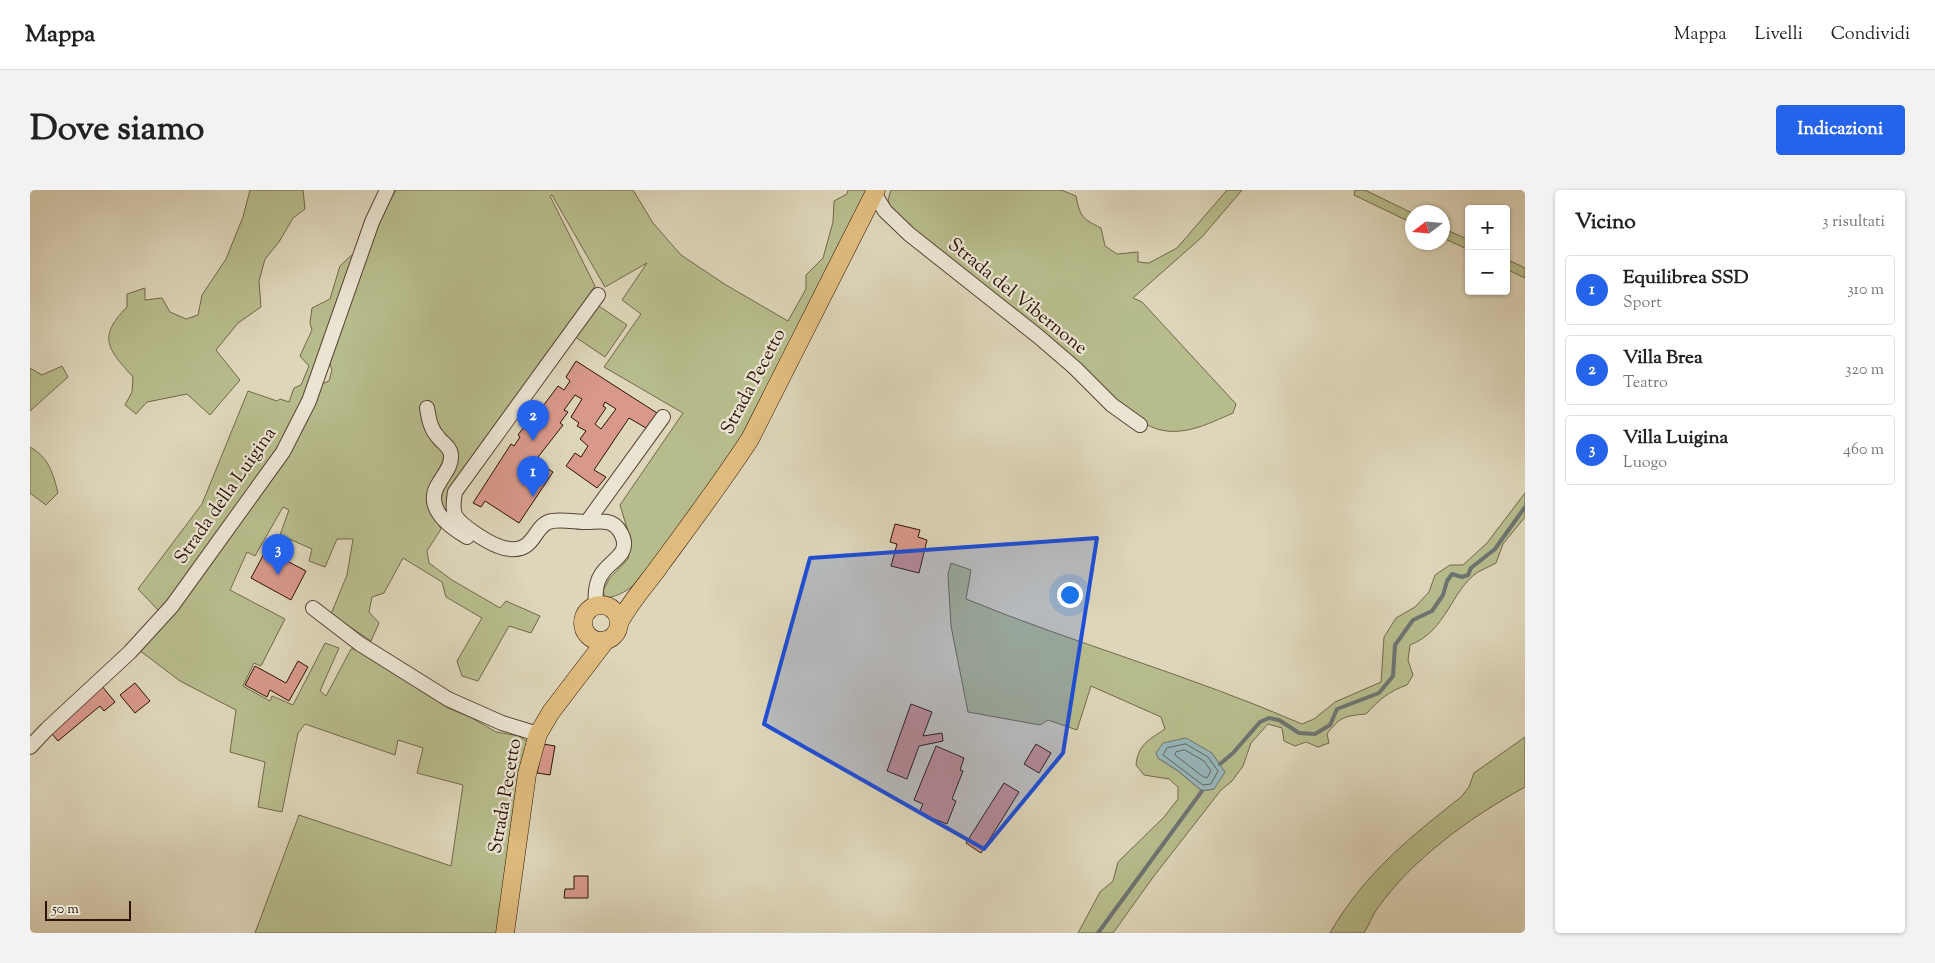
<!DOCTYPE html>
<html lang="it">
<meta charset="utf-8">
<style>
:root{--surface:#fff;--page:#f2f2f2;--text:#222;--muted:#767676;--line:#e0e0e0;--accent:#2563eb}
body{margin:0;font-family:"Sorts Mill Goudy",serif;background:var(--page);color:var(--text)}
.controls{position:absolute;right:15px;top:15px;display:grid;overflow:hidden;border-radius:5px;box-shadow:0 1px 4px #0004}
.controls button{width:45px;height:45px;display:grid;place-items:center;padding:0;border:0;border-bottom:1px solid var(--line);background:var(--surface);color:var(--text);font:25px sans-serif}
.compass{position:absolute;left:1375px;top:15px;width:45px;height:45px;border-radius:50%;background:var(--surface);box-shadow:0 1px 4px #0004;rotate:254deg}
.scale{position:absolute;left:15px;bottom:12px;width:86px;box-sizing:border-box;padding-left:5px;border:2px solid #2d1207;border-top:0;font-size:14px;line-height:18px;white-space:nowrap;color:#2d1207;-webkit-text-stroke:4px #eae4d2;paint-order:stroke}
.you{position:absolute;left:1039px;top:404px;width:18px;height:18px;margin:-12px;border:4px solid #fff;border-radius:50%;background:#1a73e8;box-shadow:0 0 0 8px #1a73e833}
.badge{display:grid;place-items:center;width:32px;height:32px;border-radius:50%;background:var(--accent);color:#fff;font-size:16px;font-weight:700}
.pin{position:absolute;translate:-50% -41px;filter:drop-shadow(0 1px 2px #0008)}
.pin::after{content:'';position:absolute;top:26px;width:18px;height:15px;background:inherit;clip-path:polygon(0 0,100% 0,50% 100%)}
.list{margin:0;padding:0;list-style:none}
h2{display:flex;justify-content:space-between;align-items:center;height:65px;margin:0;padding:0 20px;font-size:21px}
h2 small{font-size:16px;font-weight:400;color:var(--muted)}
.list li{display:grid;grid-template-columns:32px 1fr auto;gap:15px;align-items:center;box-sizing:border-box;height:70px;margin:0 10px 10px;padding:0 10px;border:1px solid var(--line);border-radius:5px}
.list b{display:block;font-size:19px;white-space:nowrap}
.list p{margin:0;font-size:16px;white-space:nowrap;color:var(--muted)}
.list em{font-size:16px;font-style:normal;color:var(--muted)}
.map{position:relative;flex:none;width:1495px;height:743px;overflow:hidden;border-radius:5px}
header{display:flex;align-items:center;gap:30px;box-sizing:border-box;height:70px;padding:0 25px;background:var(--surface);border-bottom:1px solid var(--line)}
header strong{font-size:24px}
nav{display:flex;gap:28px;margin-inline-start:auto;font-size:18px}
.intro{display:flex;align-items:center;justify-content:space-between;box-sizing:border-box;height:120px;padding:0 30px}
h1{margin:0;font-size:35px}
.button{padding:12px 22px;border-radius:5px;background:var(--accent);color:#fff;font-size:18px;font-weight:700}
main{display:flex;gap:30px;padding:0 30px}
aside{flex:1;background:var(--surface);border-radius:5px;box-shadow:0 1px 4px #0004}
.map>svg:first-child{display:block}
.green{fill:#b7bc8c;stroke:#72674a;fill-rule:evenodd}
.water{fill:#97b6ba;stroke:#6d7472}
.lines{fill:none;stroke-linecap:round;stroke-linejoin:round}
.shore{stroke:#626460;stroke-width:1}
.stream{stroke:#6d7472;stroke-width:4}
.building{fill:#d8988a;stroke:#2d1207;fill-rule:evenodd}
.minor-casing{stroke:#594334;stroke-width:16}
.major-casing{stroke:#2d1207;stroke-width:19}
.minor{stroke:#eae4d2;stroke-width:14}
.major{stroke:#dfbb7d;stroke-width:18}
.marked{fill:#1d4ed8;fill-opacity:0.2;stroke:#1d4ed8;stroke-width:4;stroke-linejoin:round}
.labels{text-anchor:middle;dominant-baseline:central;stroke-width:4.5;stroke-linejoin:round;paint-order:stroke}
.street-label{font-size:19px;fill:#2d1207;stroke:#eae4d2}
</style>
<header>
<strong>Mappa</strong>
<nav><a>Mappa</a><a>Livelli</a><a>Condividi</a></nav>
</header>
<div class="intro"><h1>Dove siamo</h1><a class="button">Indicazioni</a></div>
<main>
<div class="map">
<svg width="1495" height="743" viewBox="0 0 1495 743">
<rect width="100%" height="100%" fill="#ded6ba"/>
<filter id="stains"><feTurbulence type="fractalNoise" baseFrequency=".004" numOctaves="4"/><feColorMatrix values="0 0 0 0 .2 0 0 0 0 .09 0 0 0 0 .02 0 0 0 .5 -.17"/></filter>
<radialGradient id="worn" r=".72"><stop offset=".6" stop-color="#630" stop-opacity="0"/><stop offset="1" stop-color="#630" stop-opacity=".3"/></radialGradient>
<!-- green -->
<path class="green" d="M 220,0 L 273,0 L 275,19 L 263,28 L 249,52 L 235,69 L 229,91 L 231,117 L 208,133 L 186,160 L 210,190 L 180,225 L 157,204 L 117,212 L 106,224 L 95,215 L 102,202 L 103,187 C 79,160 66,148 97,117 L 97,104 L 115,98 L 115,110 L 132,108 L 140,122 L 156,129 L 168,125 L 172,105 L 196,69 L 213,27 Z
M 366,0 L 603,0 L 623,33 L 651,65 L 696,95 L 758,131 L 776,99 L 776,85 L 793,68 L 803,32 L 804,11 L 817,4 L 818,0 L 841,0 L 698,273 L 616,386 C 605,394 589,409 575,407 L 573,401 L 579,389 L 598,369 L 601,351 L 590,315 L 653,223 L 574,177 L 611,124 L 592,110 L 617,73 L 575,97 L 522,5 L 520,6 L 565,96 L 557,108 L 597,135 L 575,167 L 535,140 L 417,306 L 417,320 L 421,332 L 407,313 L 427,267 L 401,232 L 405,222 L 391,216 C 394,240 397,245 415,263 C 414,279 407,278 402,291 C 395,308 403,323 411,339 L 397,361 L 399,373 L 422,390 L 470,418 L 476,411 L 510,426 L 501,443 L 479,436 L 448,491 L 432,486 L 427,471 L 452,428 L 416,407 L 412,392 L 373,368 L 354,403 L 342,407 L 339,422 L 349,433 L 341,451 L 301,424 L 317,385 L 323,349 L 307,349 L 295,377 L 279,371 L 282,359 L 250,345 L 259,320 L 253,317 L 225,366 L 217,362 L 200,400 L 255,429 L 231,476 L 224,473 L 213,496 L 240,511 L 242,506 L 263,515 L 295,453 L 309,458 L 290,501 L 296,506 L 321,459 L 329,459 L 418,518 L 442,528 L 466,542 L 489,546 L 498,552 L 467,743 L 225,743 L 269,625 L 421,676 L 433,595 L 387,583 L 393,558 L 368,550 L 365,565 L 275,534 L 268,543 L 252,622 L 228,617 L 235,572 L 200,562 L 206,520 L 150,491 L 109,460 L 143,423 L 289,195 L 299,191 L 302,180 L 298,168 L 345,35 Z
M 861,0 L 1031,0 L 1046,6 C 1050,27 1053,29 1071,38 L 1075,56 L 1087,64 L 1108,62 L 1108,72 L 1119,73 L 1147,58 L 1197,0 L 1212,0 L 1172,47 L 1103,108 L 1112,112 L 1206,214 L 1203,223 C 1178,234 1149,249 1122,237 C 1109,232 1097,221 1086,213 L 862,22 L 858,10 Z
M 1325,0 L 1335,0 L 1382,23 L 1382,33 L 1324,5 Z
M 1412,38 L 1439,50 L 1439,60 L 1413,48 Z
M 325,62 L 270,218 L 252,253 L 130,422 L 108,399 L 172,314 L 218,201 L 247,211 L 250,209 L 259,212 L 264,198 L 271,195 L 279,176 L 270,166 L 282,140 L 280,133 L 282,118 L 300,109 L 310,76 Z
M 1476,69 L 1495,78 L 1495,88 L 1476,79 Z
M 32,176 L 38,187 L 0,221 L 0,178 L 12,185 Z
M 0,257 C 19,268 23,283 28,303 L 16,315 L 0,303 Z
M 1495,303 L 1495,327 L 1473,354 L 1466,373 C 1460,376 1454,379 1448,382 C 1421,400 1417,441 1380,455 L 1378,470 L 1383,485 L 1377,495 C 1359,501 1349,510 1336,524 C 1314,526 1310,527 1297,544 L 1299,553 L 1288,557 L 1276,552 L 1265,556 L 1254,551 L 1252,538 L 1238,534 L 1221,553 L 1213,576 L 1202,591 L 1191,600 L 1124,686 L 1083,743 L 1048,743 L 1070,702 L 1083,691 L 1088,672 L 1134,627 L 1148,609 L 1148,597 L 1139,589 L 1114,585 L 1106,575 C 1108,554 1119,550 1135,539 L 1131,527 L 1061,496 L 1047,540 L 1018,530 L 1010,535 L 938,522 L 921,436 L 918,384 L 921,373 L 941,380 L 936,409 C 1046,454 1162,486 1272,534 L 1284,529 L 1305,512 L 1351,492 L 1354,447 L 1366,428 L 1385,417 L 1399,402 L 1405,385 L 1420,375 L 1433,375 L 1457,353 ZM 1128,568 L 1184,599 L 1172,601 L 1148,581 Z
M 1495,547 L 1495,597 C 1441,627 1383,668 1347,719 C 1342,726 1339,735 1334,743 L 1300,743 C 1334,684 1379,648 1431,607 L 1439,597 L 1444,583 Z"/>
<!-- water -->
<path class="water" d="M 1156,548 L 1182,563 L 1195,582 L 1184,599 L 1172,601 L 1148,581 L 1128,568 L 1126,563 L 1133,553 Z"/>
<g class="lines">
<!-- shore -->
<path class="shore" d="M 1156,554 L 1178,567 L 1188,581 L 1181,594 L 1173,595 L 1133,565 L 1137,558 Z
M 1155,560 L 1174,571 L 1181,581 L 1177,588 L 1172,586 L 1145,565 L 1146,562 Z"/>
<!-- stream -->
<path class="stream" d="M 1190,574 L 1203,563 L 1230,532 L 1239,528 L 1249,530 L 1269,543 L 1285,544 L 1300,535 L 1307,519 L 1349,503 L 1363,486 L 1365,455 L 1383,430 L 1402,421 L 1413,405 L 1417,391 L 1422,384 L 1432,387 L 1438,385 L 1441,378 L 1465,359 L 1495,317
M 1068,743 L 1172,601"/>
</g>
<!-- building -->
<path class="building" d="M 546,171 L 627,223 L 616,238 L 599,228 L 564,280 L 576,287 L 567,298 L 536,276 L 545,263 L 551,267 L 558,256 L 550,249 L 556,241 L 547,236 L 549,233 L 541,227 L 552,209 L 545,205 L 534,220 L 538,222 L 530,233 L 533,235 L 505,271 L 523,282 L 489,333 L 455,311 L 451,317 L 443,313 L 481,254 L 484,256 L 490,247 L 488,245 L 508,218 L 510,220 L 528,196 L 534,200 L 540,191 L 536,187 ZM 575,212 L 586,219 L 571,239 L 565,234 L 576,218 L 573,216 Z
M 865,334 L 890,340 L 888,347 L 897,350 L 889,383 L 861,376 L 867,354 L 860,352 Z
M 236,360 L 276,381 L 261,410 L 221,388 Z
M 268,471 L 278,477 L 259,511 L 240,500 L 237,507 L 215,495 L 225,476 L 256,493 Z
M 105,493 L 120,511 L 105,523 L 90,505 Z
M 71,495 L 85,512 L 74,521 L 70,516 L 28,551 L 18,539 Z
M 881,514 L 902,522 L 893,546 L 912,543 L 913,551 L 889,556 L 877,589 L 857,581 Z
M 513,554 L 525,556 L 520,585 L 507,583 Z
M 1006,554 L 1021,563 L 1009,583 L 994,574 Z
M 906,556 L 934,568 L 930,580 L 933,581 L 922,609 L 926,611 L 917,634 L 889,623 L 893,614 L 884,610 Z
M 974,593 L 989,602 L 951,663 L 936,653 Z
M 544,686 L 558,686 L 558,708 L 534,708 L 535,699 L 544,699 Z"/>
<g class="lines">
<defs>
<path id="minor" d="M 844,3 L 855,21 L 879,44 L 1009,147 L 1045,178 L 1082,215 L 1110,235
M 568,105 L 425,302 C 424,310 422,317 425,325 C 430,335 457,352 468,356 C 475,359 484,360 491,358 C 505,354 507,333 522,331 C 533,329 546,332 557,332 L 633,227
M 397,218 C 399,229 400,238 408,247 C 413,254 420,256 421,265 C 422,276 414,284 409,293 C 393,317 418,336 437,347
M 557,332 C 563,332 571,331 577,332 C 589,334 598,351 592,362 C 586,371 576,376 571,385 C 565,394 565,405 566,416
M 283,418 L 330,454 L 418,509 L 472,533 L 508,544
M 0,557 L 17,539 L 100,462 L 142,416 L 253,262 L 279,211 L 342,32 L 357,0"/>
<path id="major" d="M553 433a18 18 0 1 1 36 0a18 18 0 1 1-36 0Z
M 589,433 C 600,412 617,394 631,374 C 661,333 692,292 720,249 L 846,0
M 475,743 L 497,584 L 508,544 L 521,522 L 576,450"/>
</defs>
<!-- minor casing -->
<use href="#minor" class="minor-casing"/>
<!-- major casing -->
<use href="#major" class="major-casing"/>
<!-- minor -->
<use href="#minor" class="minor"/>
<!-- major -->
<use href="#major" class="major"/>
</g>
<!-- marked area -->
<path class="marked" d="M 1067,348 L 1033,563 L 954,659 L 734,534 L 780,368 Z"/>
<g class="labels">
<!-- street labels -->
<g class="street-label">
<text transform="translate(987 107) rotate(39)">Strada del Vibernone</text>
<text transform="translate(724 192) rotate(-62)">Strada Pecetto</text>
<text transform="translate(196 306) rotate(-55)">Strada della Luigina</text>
<text transform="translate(476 606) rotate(-80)">Strada Pecetto</text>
</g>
</g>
<rect width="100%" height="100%" filter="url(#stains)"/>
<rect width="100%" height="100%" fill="url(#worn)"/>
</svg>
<div class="controls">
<button>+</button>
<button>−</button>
</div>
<svg class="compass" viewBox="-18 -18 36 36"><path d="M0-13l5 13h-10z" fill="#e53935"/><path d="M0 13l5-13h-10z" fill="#767676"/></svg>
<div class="scale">50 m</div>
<div class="you"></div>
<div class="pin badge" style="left:503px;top:307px">1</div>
<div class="pin badge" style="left:503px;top:251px">2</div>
<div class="pin badge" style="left:248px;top:385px">3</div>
</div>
<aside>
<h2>Vicino<small>3 risultati</small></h2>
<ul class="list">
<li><span class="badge">1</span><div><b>Equilibrea SSD</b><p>Sport</p></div><em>310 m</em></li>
<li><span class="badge">2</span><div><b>Villa Brea</b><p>Teatro</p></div><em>320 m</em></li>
<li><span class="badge">3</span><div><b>Villa Luigina</b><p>Luogo</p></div><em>460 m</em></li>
</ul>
</aside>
</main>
